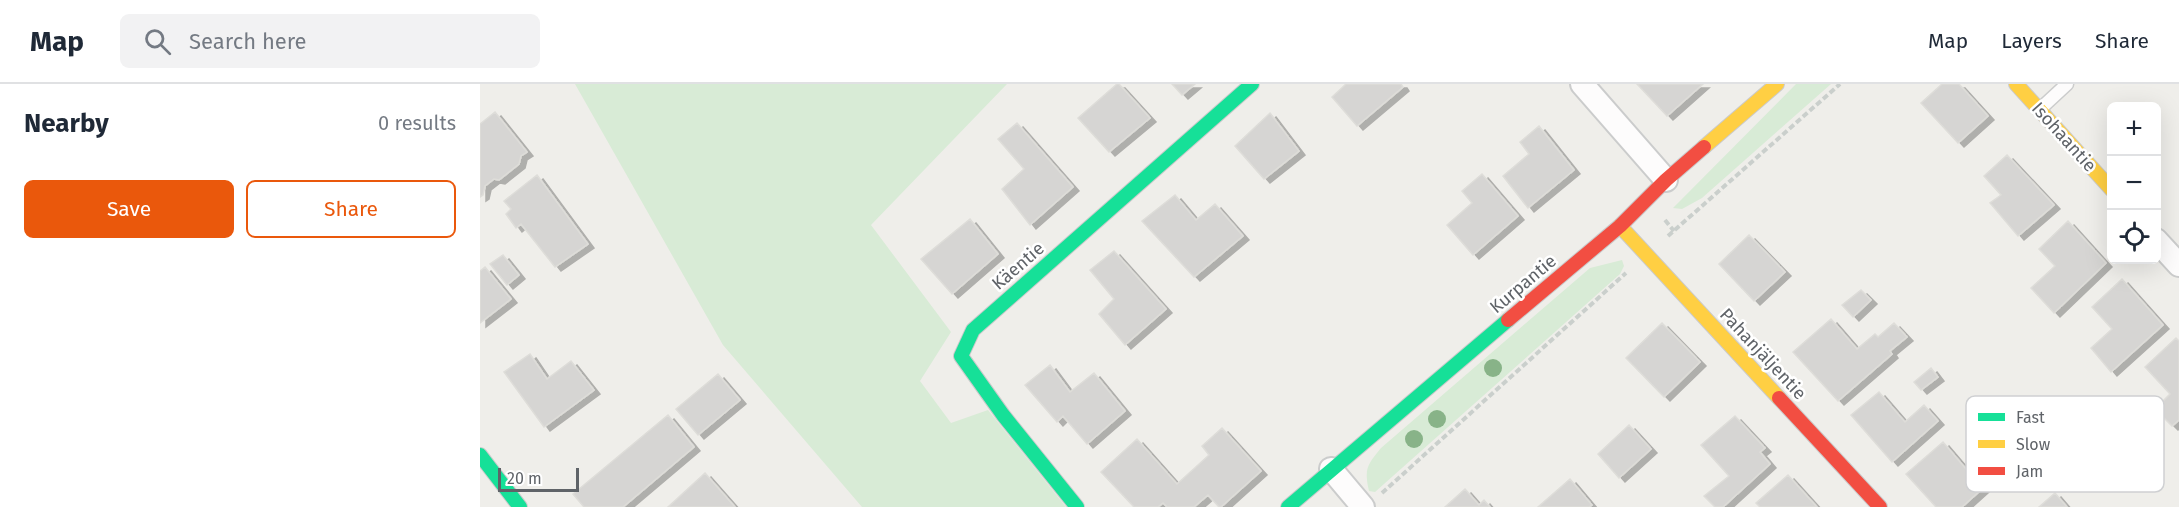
<!DOCTYPE html>
<meta charset="utf-8">
<style>
:root{--surface:#fff;--page:#f2f2f3;--text:#1f2937;--muted:#747a83;--line:#e0e1e3;--accent:#ea580c}
body{margin:0;font-family:"Fira Sans",sans-serif;background:var(--page);color:var(--text)}
.controls{position:absolute;right:18px;top:18px;display:grid;overflow:hidden;border-radius:9px;box-shadow:0 6px 24px #0002}
.controls button{width:54px;height:54px;display:grid;place-items:center;padding:0;border:0;border-bottom:2px solid var(--line);background:var(--surface);color:var(--text);font:30px sans-serif}
.scale{position:absolute;left:18px;bottom:15px;width:81px;box-sizing:border-box;padding-left:6px;border:3px solid #5f6368;border-top:0;font-size:16px;line-height:21px;white-space:nowrap;color:#5f6368;-webkit-text-stroke:4px #fff;paint-order:stroke}
.list{margin:0;padding:0;list-style:none}
h2{display:flex;justify-content:space-between;align-items:center;height:78px;margin:0;padding:0 24px;font-size:26px}
h2 small{font-size:20px;font-weight:400;color:var(--muted)}
.actions{display:flex;gap:12px;padding:18px 24px}
.actions a{flex:1;padding:14px 0;border:2px solid var(--accent);border-radius:9px;text-align:center;font-size:21px;color:var(--accent)}
.actions .main{background:var(--accent);color:#fff}
.icon{flex:none;width:33px;height:33px;fill:none;stroke:currentColor;stroke-width:2;stroke-linecap:round;stroke-linejoin:round}
.map{position:relative;flex:none;width:1699px;height:423px;overflow:hidden}
header{display:flex;align-items:center;gap:36px;box-sizing:border-box;height:84px;padding:0 30px;background:var(--surface);border-bottom:2px solid var(--line)}
header strong{font-size:28px}
nav{display:flex;gap:33px;margin-inline-start:auto;font-size:21px}
.search{width:420px;height:54px;background:var(--page);display:flex;align-items:center;gap:15px;box-sizing:border-box;padding:0 21px;border-radius:9px;color:var(--muted);font-size:22px}
main{display:flex}
aside{flex:1;background:var(--surface)}
.map>svg:first-child{display:block}
.green{fill:#d8ebd6}
.building{fill:#d6d5d3;stroke:#deddd9;stroke-width:1.5;filter:url(#shadow)}
.lines{fill:none;stroke-linecap:round;stroke-linejoin:round}
.lane-casing{stroke:#cbcccc;stroke-width:15}
.street-casing{stroke:#cbcccc;stroke-width:26}
.fast-casing{stroke:#cacacb;stroke-width:16}
.slow-casing{stroke:#cacacb;stroke-width:16}
.jam-casing{stroke:#cacacb;stroke-width:16}
.path{stroke:#cacfcc;stroke-width:4;stroke-dasharray:6 3;stroke-linecap:butt}
.lane{stroke:#fdfcfc;stroke-width:12}
.street{stroke:#fdfcfc;stroke-width:22}
.fast{stroke:#16e098;stroke-width:14}
.slow{stroke:#ffcf43;stroke-width:14}
.jam{stroke:#f24e42;stroke-width:14}
.tree{fill:#88b388}
.labels{text-anchor:middle;dominant-baseline:central;stroke-width:5;stroke-linejoin:round;paint-order:stroke}
.street-label{font-size:18px;fill:#5f6368;stroke:#fff}
.key{fill:#fff;stroke:#cfd0d2;stroke-width:1.5}
.key-label{font-size:16px;fill:#5f6368}
</style>
<header>
<strong>Map</strong>
<div class="search"><svg class="icon" aria-label="search" viewBox="0 0 24 24"><circle cx="10" cy="10" r="6"/><path d="M15 15l6 6"/></svg>Search here</div>
<nav><a>Map</a><a>Layers</a><a>Share</a></nav>
</header>
<main>
<aside>
<h2>Nearby<small>0 results</small></h2>
<ul class="list">
</ul>
<div class="actions"><a class="main">Save</a><a>Share</a></div>
</aside>
<div class="map">
<svg width="1699" height="423" viewBox="0 0 1699 423">
<defs>
<filter id="shadow"><feDropShadow dx="6" dy="4" stdDeviation="0" flood-color="#0004"/></filter>
</defs>
<rect width="100%" height="100%" fill="#efeeea"/>
<!-- green -->
<path class="green" d="M 95,0 L 527,0 L 391,141 L 471,248 L 440,297 L 471,339 L 508,326 L 586,423 L 382,423 L 243,261 Z
M 1316,0 L 1351,0 L 1222,114 L 1202,125 L 1193,124 Z
M 1142,176 L 1144,182 L 1140,190 L 895,408 L 889,407 C 884,385 887,381 901,364 L 1110,184 Z"/>
<!-- building -->
<path class="building" d="M 637,0 L 639,0 L 670,34 L 629,68 L 598,34 Z
M 692,0 L 715,0 L 702,11 Z
M 866,0 L 921,0 L 923,3 L 877,42 L 852,13 Z
M 1157,0 L 1223,0 L 1187,32 Z
M 1462,0 L 1479,0 L 1508,32 L 1478,59 L 1441,19 Z
M 15,28 L 47,68 L 41,72 L 39,80 L 19,96 L 14,95 L 5,102 L 3,111 L 0,113 L 0,40 Z
M 790,29 L 819,67 L 784,95 L 755,62 Z
M 537,39 L 593,103 L 550,141 L 522,105 L 544,85 L 518,55 Z
M 1059,42 L 1094,86 L 1048,124 L 1023,92 L 1049,70 L 1040,58 Z
M 1527,71 L 1574,121 L 1538,152 L 1510,119 L 1521,111 L 1504,92 Z
M 1002,90 L 1038,132 L 993,171 L 967,141 L 992,119 L 982,107 Z
M 57,91 L 108,160 L 75,183 L 41,140 L 36,144 L 26,130 L 31,125 L 24,117 Z
M 695,111 L 716,136 L 735,120 L 763,152 L 714,193 L 662,137 Z
M 490,135 L 518,170 L 472,210 L 441,175 Z
M 1588,137 L 1626,179 L 1574,229 L 1551,204 L 1575,182 L 1559,165 Z
M 1269,151 L 1305,188 L 1274,217 L 1239,180 Z
M 634,167 L 686,225 L 645,261 L 619,230 L 634,215 L 610,186 Z
M 23,171 L 39,191 L 27,201 L 10,180 Z
M 5,183 L 31,215 L 0,239 L 0,187 Z
M 1642,195 L 1683,241 L 1631,288 L 1611,264 L 1632,245 L 1612,223 Z
M 1381,206 L 1391,216 L 1373,233 L 1362,221 Z
M 1351,235 L 1377,265 L 1395,250 L 1398,253 L 1414,239 L 1427,253 L 1410,267 L 1412,270 L 1358,317 L 1313,268 Z
M 1182,239 L 1220,278 L 1184,313 L 1146,274 Z
M 1696,254 L 1699,257 L 1699,336 L 1692,342 L 1675,325 L 1690,310 L 1665,283 Z
M 50,270 L 67,295 L 91,277 L 114,306 L 64,343 L 24,288 Z
M 570,281 L 590,308 L 614,289 L 645,327 L 607,360 L 583,332 L 577,338 L 545,301 Z
M 1451,284 L 1458,293 L 1441,306 L 1434,298 Z
M 238,290 L 260,316 L 218,351 L 196,325 Z
M 1399,308 L 1425,338 L 1444,321 L 1458,337 L 1412,378 L 1371,331 Z
M 188,331 L 214,363 L 143,423 L 104,423 L 93,410 Z
M 1255,332 L 1285,364 L 1280,368 L 1290,380 L 1243,423 L 1235,423 L 1224,412 L 1249,392 L 1221,361 Z
M 1149,341 L 1171,365 L 1139,394 L 1118,370 Z
M 742,344 L 781,387 L 741,423 L 739,423 L 728,411 L 714,423 L 687,423 L 683,419 L 678,423 L 654,423 L 621,388 L 657,355 L 697,400 L 729,371 L 722,362 Z
M 1463,358 L 1486,385 L 1506,368 L 1522,387 L 1482,423 L 1456,423 L 1426,390 Z
M 225,389 L 255,423 L 188,423 Z
M 1308,391 L 1337,423 L 1280,423 L 1276,419 Z
M 1090,395 L 1112,421 L 1109,423 L 1058,423 Z
M 985,405 L 999,421 L 1004,416 L 1010,423 L 965,423 Z
M 1575,409 L 1587,423 L 1559,423 Z"/>
<g class="lines">
<defs>
<path id="lane" d="M 1559,26 L 1587,0"/>
<path id="street" d="M 1102,0 L 1186,96
M 1676,156 L 1699,181
M 851,385 L 883,423"/>
<path id="fast" d="M 0,371 L 40,423
M 597,423 L 523,331 L 481,272 L 493,246 L 772,0
M 808,423 L 1028,236"/>
<path id="slow" d="M 1536,0 L 1632,106
M 1224,63 L 1297,0
M 1140,142 L 1299,314"/>
<path id="jam" d="M 1028,236 L 1140,142 L 1186,96 L 1224,63
M 1299,314 L 1400,423"/>
</defs>
<!-- lane casing -->
<use href="#lane" class="lane-casing"/>
<!-- street casing -->
<use href="#street" class="street-casing"/>
<!-- fast casing -->
<use href="#fast" class="fast-casing"/>
<!-- slow casing -->
<use href="#slow" class="slow-casing"/>
<!-- jam casing -->
<use href="#jam" class="jam-casing"/>
<!-- path -->
<path class="path" d="M 1185,136 L 1194,147
M 1188,152 L 1360,0
M 902,409 L 1146,189"/>
<!-- lane -->
<use href="#lane" class="lane"/>
<!-- street -->
<use href="#street" class="street"/>
<!-- fast -->
<use href="#fast" class="fast"/>
<!-- slow -->
<use href="#slow" class="slow"/>
<!-- jam -->
<use href="#jam" class="jam"/>
</g>
<!-- trees -->
<g class="tree">
<circle cx="1013" cy="284" r="9"/>
<circle cx="957" cy="335" r="9"/>
<circle cx="934" cy="355" r="9"/>
</g>
<g class="labels">
<!-- street labels -->
<g class="street-label">
<text transform="translate(1584 53) rotate(48)">Isohaantie</text>
<text transform="translate(538 182) rotate(-41)">Käentie</text>
<text transform="translate(1043 200) rotate(-40)">Kurpantie</text>
<text transform="translate(1283 270) rotate(47)">Pahanjäljentie</text>
</g>
</g>
<!-- legend -->
<rect x="1486" y="312" width="198" height="96" rx="9" class="key"/>
<rect x="1498" y="329" width="27" height="8" fill="#16e098"/>
<rect x="1498" y="356" width="27" height="8" fill="#ffcf43"/>
<rect x="1498" y="383" width="27" height="8" fill="#f24e42"/>
<g class="key-label">
<text x="1536" y="339">Fast</text>
<text x="1536" y="366">Slow</text>
<text x="1536" y="393">Jam</text>
</g>
</svg>
<div class="controls">
<button>+</button>
<button>−</button>
<button><svg class="icon" aria-label="locate" viewBox="0 0 24 24"><circle cx="12" cy="12" r="6"/><path d="M12 2v4M12 18v4M2 12h4M18 12h4"/></svg></button>
</div>
<div class="scale">20 m</div>
</div>
</main>
